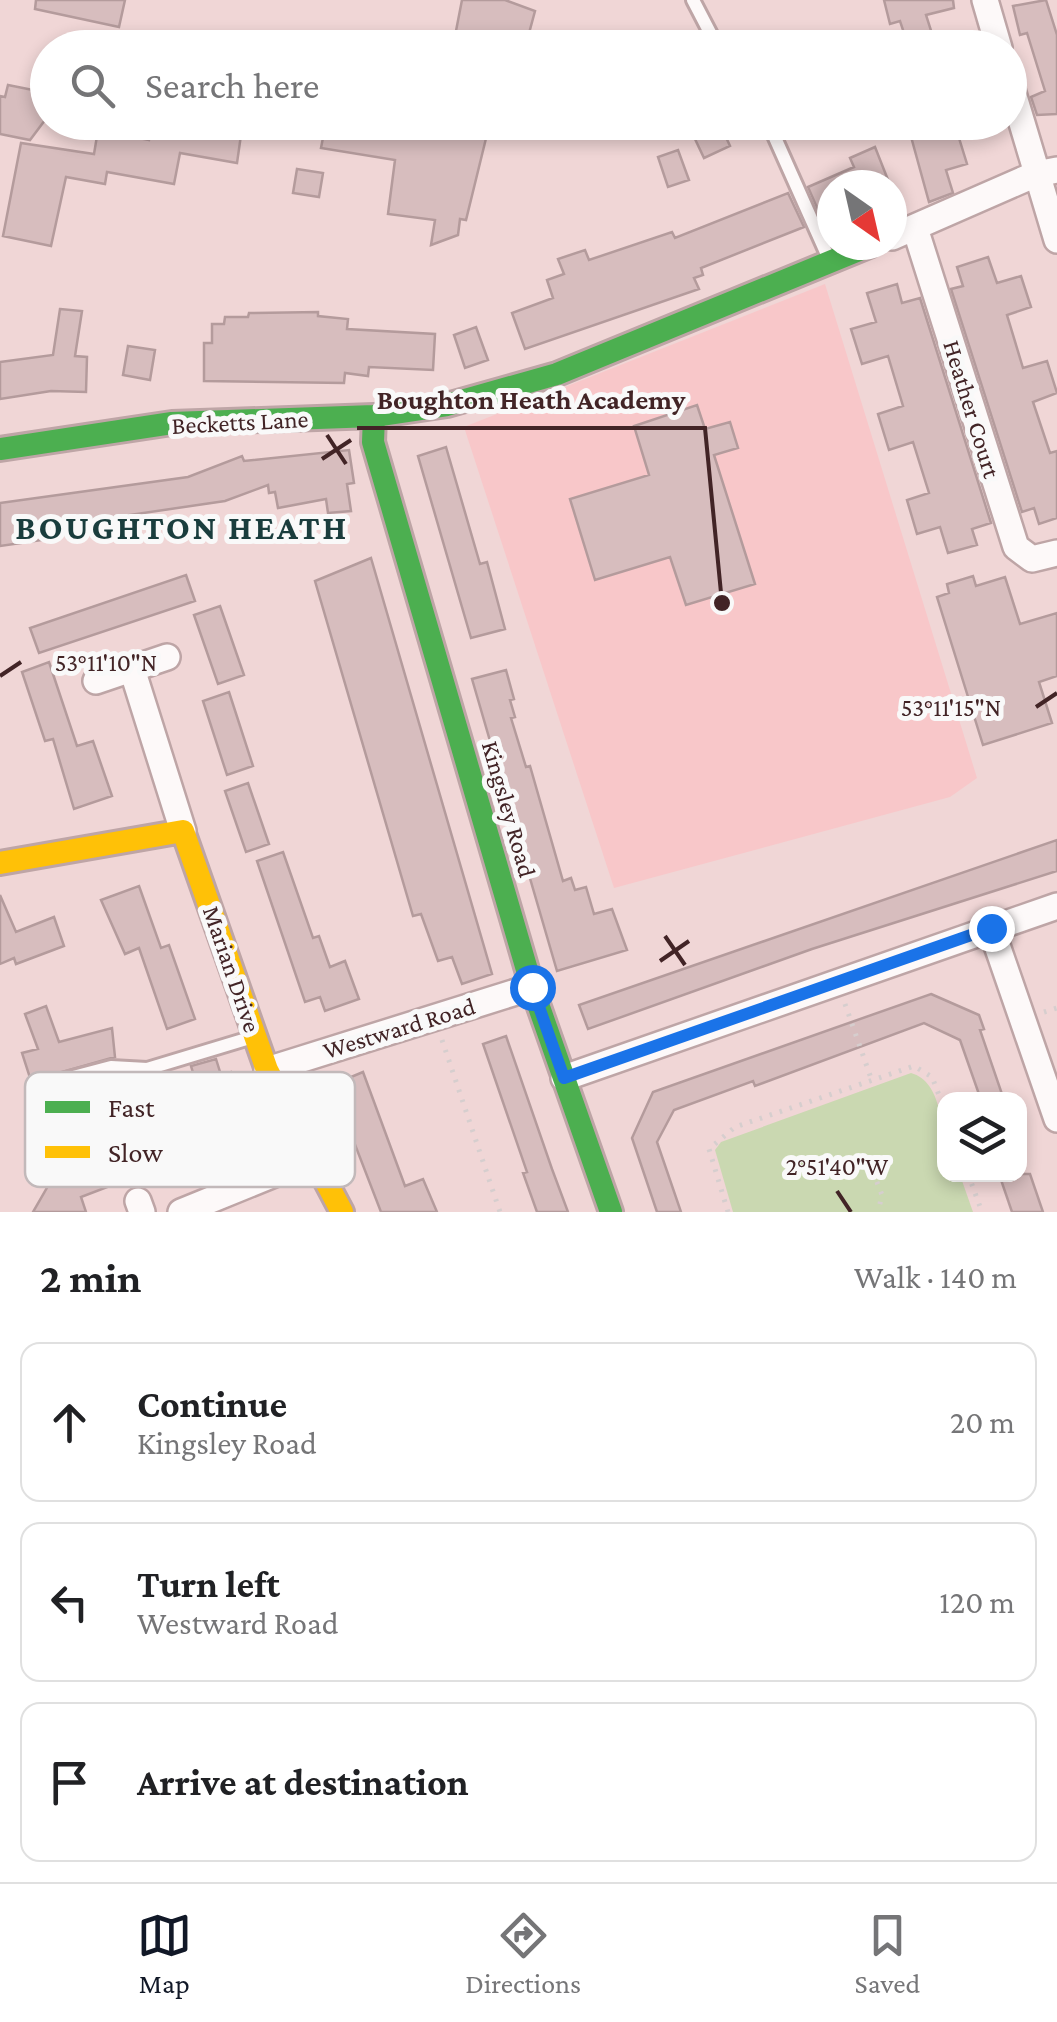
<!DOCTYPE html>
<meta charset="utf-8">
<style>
:root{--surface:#fff;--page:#f2f2f2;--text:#202124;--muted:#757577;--line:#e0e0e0;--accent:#111827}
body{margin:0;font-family:"Crimson Pro",serif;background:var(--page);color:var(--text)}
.controls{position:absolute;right:30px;bottom:30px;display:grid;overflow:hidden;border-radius:20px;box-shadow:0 5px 15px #0003}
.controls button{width:90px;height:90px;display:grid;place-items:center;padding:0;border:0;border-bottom:2px solid var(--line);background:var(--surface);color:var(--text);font:50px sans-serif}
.compass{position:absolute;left:817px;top:170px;width:90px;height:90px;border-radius:50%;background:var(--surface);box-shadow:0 5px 15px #0003;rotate:146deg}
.stop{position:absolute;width:30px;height:30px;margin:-22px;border:8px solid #1a73e8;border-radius:50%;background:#fff}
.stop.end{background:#1a73e8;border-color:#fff;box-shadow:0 2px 10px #0008}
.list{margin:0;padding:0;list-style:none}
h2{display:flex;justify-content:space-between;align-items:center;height:130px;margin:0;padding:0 40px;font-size:42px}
h2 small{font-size:32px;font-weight:400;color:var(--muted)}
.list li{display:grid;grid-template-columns:65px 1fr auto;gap:30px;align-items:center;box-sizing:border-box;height:160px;margin:0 20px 20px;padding:0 20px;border:2px solid var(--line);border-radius:20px}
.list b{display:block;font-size:38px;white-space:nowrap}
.list p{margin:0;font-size:32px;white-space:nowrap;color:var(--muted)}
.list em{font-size:32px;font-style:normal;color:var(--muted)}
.icon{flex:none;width:55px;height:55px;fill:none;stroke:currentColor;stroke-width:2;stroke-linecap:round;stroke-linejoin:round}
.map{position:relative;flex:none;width:1057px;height:1212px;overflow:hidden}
.search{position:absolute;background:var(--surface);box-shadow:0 5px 15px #0003;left:30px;right:30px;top:30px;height:110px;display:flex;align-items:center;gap:25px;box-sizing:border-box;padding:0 35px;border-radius:55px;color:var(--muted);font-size:38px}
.sheet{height:670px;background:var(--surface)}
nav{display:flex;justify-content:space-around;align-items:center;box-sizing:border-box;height:140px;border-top:2px solid var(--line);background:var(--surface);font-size:28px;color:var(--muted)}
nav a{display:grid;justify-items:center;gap:5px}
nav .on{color:var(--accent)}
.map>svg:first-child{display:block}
.built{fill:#f8c7c9}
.green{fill:#cad8b1}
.building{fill:#d7bdbe;stroke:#b49b9c;stroke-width:2.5}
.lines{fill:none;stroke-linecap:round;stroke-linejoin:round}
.lane-casing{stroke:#bea5a6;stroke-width:18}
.street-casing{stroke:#bea5a6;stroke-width:30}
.fast-casing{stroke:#bea5a6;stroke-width:28}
.slow-casing{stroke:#bea5a6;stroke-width:28}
.path{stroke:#d6cece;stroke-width:5;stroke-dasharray:2.5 8;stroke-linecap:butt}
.lane{stroke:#fdf9f9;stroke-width:12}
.street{stroke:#fdf9f9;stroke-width:25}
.fast{stroke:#4caf50;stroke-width:22}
.slow{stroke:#ffc107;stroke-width:22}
.route{stroke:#1a73e8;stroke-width:12}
.ticks{fill:none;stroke:#422426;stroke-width:4}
.labels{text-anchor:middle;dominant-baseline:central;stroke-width:10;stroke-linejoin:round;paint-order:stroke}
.street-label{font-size:25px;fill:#422426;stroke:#f9f9f9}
.district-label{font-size:35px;font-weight:bold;letter-spacing:2.5px;fill:#1a3d3d;stroke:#f9f9f9}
.key{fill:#f9f9f9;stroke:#c2b9ba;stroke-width:2.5}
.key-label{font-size:28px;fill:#422426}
.ticks-label{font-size:25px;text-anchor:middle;fill:#422426;stroke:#f9f9f9;stroke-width:10;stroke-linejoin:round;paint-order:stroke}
.leader{fill:none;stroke:#422426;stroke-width:4}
.callout-dot{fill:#422426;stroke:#f9f9f9;stroke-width:4}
.callout-label{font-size:28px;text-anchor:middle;font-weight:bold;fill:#422426;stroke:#f9f9f9;stroke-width:10;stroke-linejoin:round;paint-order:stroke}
</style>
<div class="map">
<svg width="1057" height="1212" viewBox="0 0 1057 1212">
<rect width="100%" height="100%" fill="#f0d6d6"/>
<!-- built -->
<path class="built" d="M 825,284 L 977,778 L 950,797 L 614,888 L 464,427 Z"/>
<!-- green -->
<path class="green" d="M 911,1073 C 946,1082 944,1146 944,1174 L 960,1175 L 973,1212 L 733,1212 L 715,1150 L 721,1142 Z"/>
<!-- building -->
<path class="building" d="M 36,0 L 125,0 L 119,27 L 35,9 Z
M 462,0 L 505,0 L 535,11 L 525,48 L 475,48 L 477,40 L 455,36 Z
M 884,0 L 953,0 L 954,8 L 926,15 L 934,40 L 909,48 L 900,21 L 890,24 Z
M 1046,0 L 1057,35 L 1057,114 L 1037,115 L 1031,97 L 1045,91 L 1027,33 L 1020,35 L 1013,6 Z
M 8,85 L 48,93 L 48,116 L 30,140 L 0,134 L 0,96 L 5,97 Z
M 178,122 L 224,122 L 223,132 L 241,135 L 237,163 L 180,153 L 174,184 L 107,172 L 105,184 L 66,177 L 51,246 L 3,236 L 21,143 L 94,154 L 98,130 L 149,140 L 152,126 L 171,129 Z
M 326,122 L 490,122 L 466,220 L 460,219 L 458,235 L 431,245 L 435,220 L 388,214 L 395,160 L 321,148 Z
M 687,122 L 719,122 L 730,146 L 704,158 Z
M 907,122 L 954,122 L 967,164 L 946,170 L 953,193 L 929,202 Z
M 875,147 L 890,185 L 832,185 L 832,215 L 822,219 L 808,187 L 854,167 L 850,158 Z
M 678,150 L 689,180 L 668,187 L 658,157 Z
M 297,169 L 323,173 L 319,197 L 293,193 Z
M 788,193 L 804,227 L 701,268 L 703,275 L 694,278 L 699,289 L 525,349 L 512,313 L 553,298 L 547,280 L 564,274 L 558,259 L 585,250 L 589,260 L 672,232 L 675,238 Z
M 988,257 L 997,283 L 1021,276 L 1031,307 L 1007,315 L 1023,368 L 1047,361 L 1057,393 L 1033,402 L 1050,453 L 1057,451 L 1057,518 L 1039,524 L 1034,508 L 1022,512 L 951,289 L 963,286 L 957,267 Z
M 897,284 L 902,303 L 920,298 L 991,523 L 972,529 L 977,545 L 948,553 L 940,527 L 917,534 L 907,500 L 929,493 L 913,442 L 889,450 L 878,414 L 903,406 L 888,356 L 862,364 L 851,329 L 876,322 L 867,293 Z
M 60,309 L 82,311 L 75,356 L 87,357 L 86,392 L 51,391 L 0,399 L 0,362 L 53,355 Z
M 318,312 L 318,316 L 348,319 L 347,329 L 435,334 L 433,370 L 369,367 L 368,376 L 345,373 L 344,383 L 204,381 L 204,343 L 212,343 L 212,324 L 224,324 L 225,317 L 248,317 L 249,313 Z
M 476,327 L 488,360 L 465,368 L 454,335 Z
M 128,346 L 155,350 L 150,380 L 123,375 Z
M 697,405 L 705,429 L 730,422 L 738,448 L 714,455 L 755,584 L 686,605 L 670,557 L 595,580 L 570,499 L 649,475 L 634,426 Z
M 446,447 L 480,564 L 487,562 L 505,629 L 471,638 L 418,456 Z
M 349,450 L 354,483 L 347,484 L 351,511 L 328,513 L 326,499 L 278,508 L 275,492 L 269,493 L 268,485 L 225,501 L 48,527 L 49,539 L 0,546 L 0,503 L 188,477 L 242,456 L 244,461 Z
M 371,558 L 492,974 L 462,984 L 452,957 L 438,961 L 421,914 L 413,916 L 315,581 Z
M 186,575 L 195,601 L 39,653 L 30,628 Z
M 973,576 L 976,586 L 1005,577 L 1020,624 L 1057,613 L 1057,676 L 1039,682 L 1052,723 L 983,745 L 937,597 L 949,593 L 947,584 Z
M 220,606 L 244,675 L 218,684 L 194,615 Z
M 49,662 L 77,746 L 93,741 L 112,796 L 74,809 L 53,739 L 45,741 L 22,672 Z
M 506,670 L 514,699 L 510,700 L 515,717 L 511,718 L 526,767 L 530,766 L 563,881 L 571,878 L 575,890 L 586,887 L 594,914 L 612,909 L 627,950 L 557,971 L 472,679 Z
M 229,692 L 253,766 L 227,775 L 203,701 Z
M 248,783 L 269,844 L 246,852 L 225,791 Z
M 1057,840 L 1057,871 L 812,949 L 588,1029 L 579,1005 Z
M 283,852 L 313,938 L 319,936 L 330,967 L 345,961 L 359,999 L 325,1011 L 320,997 L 305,1002 L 257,861 Z
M 139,886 L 161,948 L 169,945 L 195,1019 L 167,1029 L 139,948 L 125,954 L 101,900 Z
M 0,895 L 16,932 L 54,917 L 64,946 L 16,964 L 14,958 L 0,964 Z
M 931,994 L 979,1015 L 984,1029 L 980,1030 L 1004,1100 L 981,1100 L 960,1040 L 924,1023 L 755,1086 L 753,1081 L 674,1110 L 657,1142 L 681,1212 L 657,1212 L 632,1138 L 653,1092 Z
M 46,1006 L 59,1042 L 112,1028 L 115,1057 L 31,1081 L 22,1053 L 38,1049 L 25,1014 Z
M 506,1036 L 552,1169 L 568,1212 L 537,1212 L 523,1173 L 527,1172 L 483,1044 Z
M 216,1059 L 221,1075 L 231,1072 L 254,1146 L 202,1163 L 158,1185 L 144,1155 L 194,1130 L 185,1096 L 199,1092 L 191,1066 Z
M 363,1072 L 405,1186 L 423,1179 L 437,1212 L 381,1212 L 332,1085 Z
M 123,1140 L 136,1176 L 81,1197 L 86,1212 L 33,1212 L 63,1160 Z
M 999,1174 L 1030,1174 L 1043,1212 L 1012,1212 Z"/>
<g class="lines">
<defs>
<path id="lane" d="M 693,0 L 718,48
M 768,122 L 829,259
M 39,1086 L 111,1067 L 147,1069 L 253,1037"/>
<path id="street" d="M 985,0 L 999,48
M 1010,83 L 1057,240
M 915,228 L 1016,547 L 1032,559 L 1057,553
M 892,237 L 1036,174 L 1057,170
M 132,669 L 183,831
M 96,681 L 167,657
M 991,928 L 1057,1119
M 267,1070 L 532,987
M 564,1078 L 1057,906
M 138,1201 L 142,1212
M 181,1212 L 311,1159"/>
<path id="fast" d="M 374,416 L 373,442 L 532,987 L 611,1212
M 0,449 L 172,423 L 374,416 L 447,405 L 557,374 L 871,245"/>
<path id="slow" d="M 0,863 L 183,831 L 267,1070 L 342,1212"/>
</defs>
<!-- lane casing -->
<use href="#lane" class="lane-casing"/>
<!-- street casing -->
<use href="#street" class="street-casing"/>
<!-- fast casing -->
<use href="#fast" class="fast-casing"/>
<!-- slow casing -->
<use href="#slow" class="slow-casing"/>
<!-- path -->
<path class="path" d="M 845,1004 L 872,1081
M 1044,1012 L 1057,1008
M 442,1040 L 500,1212
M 868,1171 L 871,1167 L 882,1195 L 878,1212
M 968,1174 L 982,1212
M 728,1212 L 709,1149 L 735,1127 L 914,1066 L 932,1077 L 944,1108"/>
<!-- lane -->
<use href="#lane" class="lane"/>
<!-- street -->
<use href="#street" class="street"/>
<!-- fast -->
<use href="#fast" class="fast"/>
<!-- slow -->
<use href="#slow" class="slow"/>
</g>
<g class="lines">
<!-- route -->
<path class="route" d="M 532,987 L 564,1078 L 991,928"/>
</g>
<!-- ticks -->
<path class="ticks" d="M 327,435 L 346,464M 322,459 L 351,440M 0,676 L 21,662M 1036,707 L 1057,693M 665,936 L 685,965M 660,961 L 689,941M 837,1191 L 851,1212"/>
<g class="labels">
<!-- street labels -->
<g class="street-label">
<text transform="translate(972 409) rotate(73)">Heather Court</text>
<text transform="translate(240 422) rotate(-3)">Becketts Lane</text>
<text transform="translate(509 809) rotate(74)">Kingsley Road</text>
<text transform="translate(232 969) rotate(71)">Marian Drive</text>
<text transform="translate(399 1028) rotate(-17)">Westward Road</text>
</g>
<!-- district labels -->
<g class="district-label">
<text x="182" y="527">BOUGHTON HEATH</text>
</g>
</g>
<!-- legend -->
<rect x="25" y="1072" width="330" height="115" rx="15" class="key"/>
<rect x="45" y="1101" width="45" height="12" fill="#4caf50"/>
<rect x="45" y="1146" width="45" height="12" fill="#ffc107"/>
<g class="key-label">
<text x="108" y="1117">Fast</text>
<text x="108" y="1162">Slow</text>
</g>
<g class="ticks-label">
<text x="106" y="671">53°11'10"N</text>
<text x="951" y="716">53°11'15"N</text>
<text x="837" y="1175">2°51'40"W</text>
</g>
<!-- callouts -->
<path class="leader" d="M722 603L705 428H357"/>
<circle class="callout-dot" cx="722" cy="603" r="10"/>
<g class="callout-label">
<text x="531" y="409">Boughton Heath Academy</text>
</g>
</svg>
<div class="controls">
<button><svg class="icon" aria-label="layers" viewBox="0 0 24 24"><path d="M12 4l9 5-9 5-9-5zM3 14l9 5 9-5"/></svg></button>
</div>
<svg class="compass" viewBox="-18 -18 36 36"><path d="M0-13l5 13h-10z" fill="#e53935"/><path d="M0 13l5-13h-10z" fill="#757577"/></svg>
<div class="stop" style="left:532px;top:987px"></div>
<div class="stop end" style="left:991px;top:928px"></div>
<div class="search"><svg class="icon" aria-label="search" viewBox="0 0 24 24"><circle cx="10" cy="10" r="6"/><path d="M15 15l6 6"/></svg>Search here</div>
</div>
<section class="sheet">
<h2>2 min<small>Walk · 140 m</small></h2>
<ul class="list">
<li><svg class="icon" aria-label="ahead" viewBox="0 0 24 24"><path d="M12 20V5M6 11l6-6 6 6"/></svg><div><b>Continue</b><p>Kingsley Road</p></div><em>20 m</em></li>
<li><svg class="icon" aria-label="left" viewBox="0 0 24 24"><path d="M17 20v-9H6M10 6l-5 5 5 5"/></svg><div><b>Turn left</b><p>Westward Road</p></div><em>120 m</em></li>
<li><svg class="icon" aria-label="arrive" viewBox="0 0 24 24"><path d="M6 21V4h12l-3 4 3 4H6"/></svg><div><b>Arrive at destination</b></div></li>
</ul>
</section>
<nav>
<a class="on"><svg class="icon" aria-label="map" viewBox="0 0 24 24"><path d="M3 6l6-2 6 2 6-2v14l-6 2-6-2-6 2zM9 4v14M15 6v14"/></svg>Map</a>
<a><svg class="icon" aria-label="directions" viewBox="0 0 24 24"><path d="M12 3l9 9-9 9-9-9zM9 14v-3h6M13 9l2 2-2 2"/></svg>Directions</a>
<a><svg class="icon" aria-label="saved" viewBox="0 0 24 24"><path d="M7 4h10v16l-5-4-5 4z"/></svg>Saved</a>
</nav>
